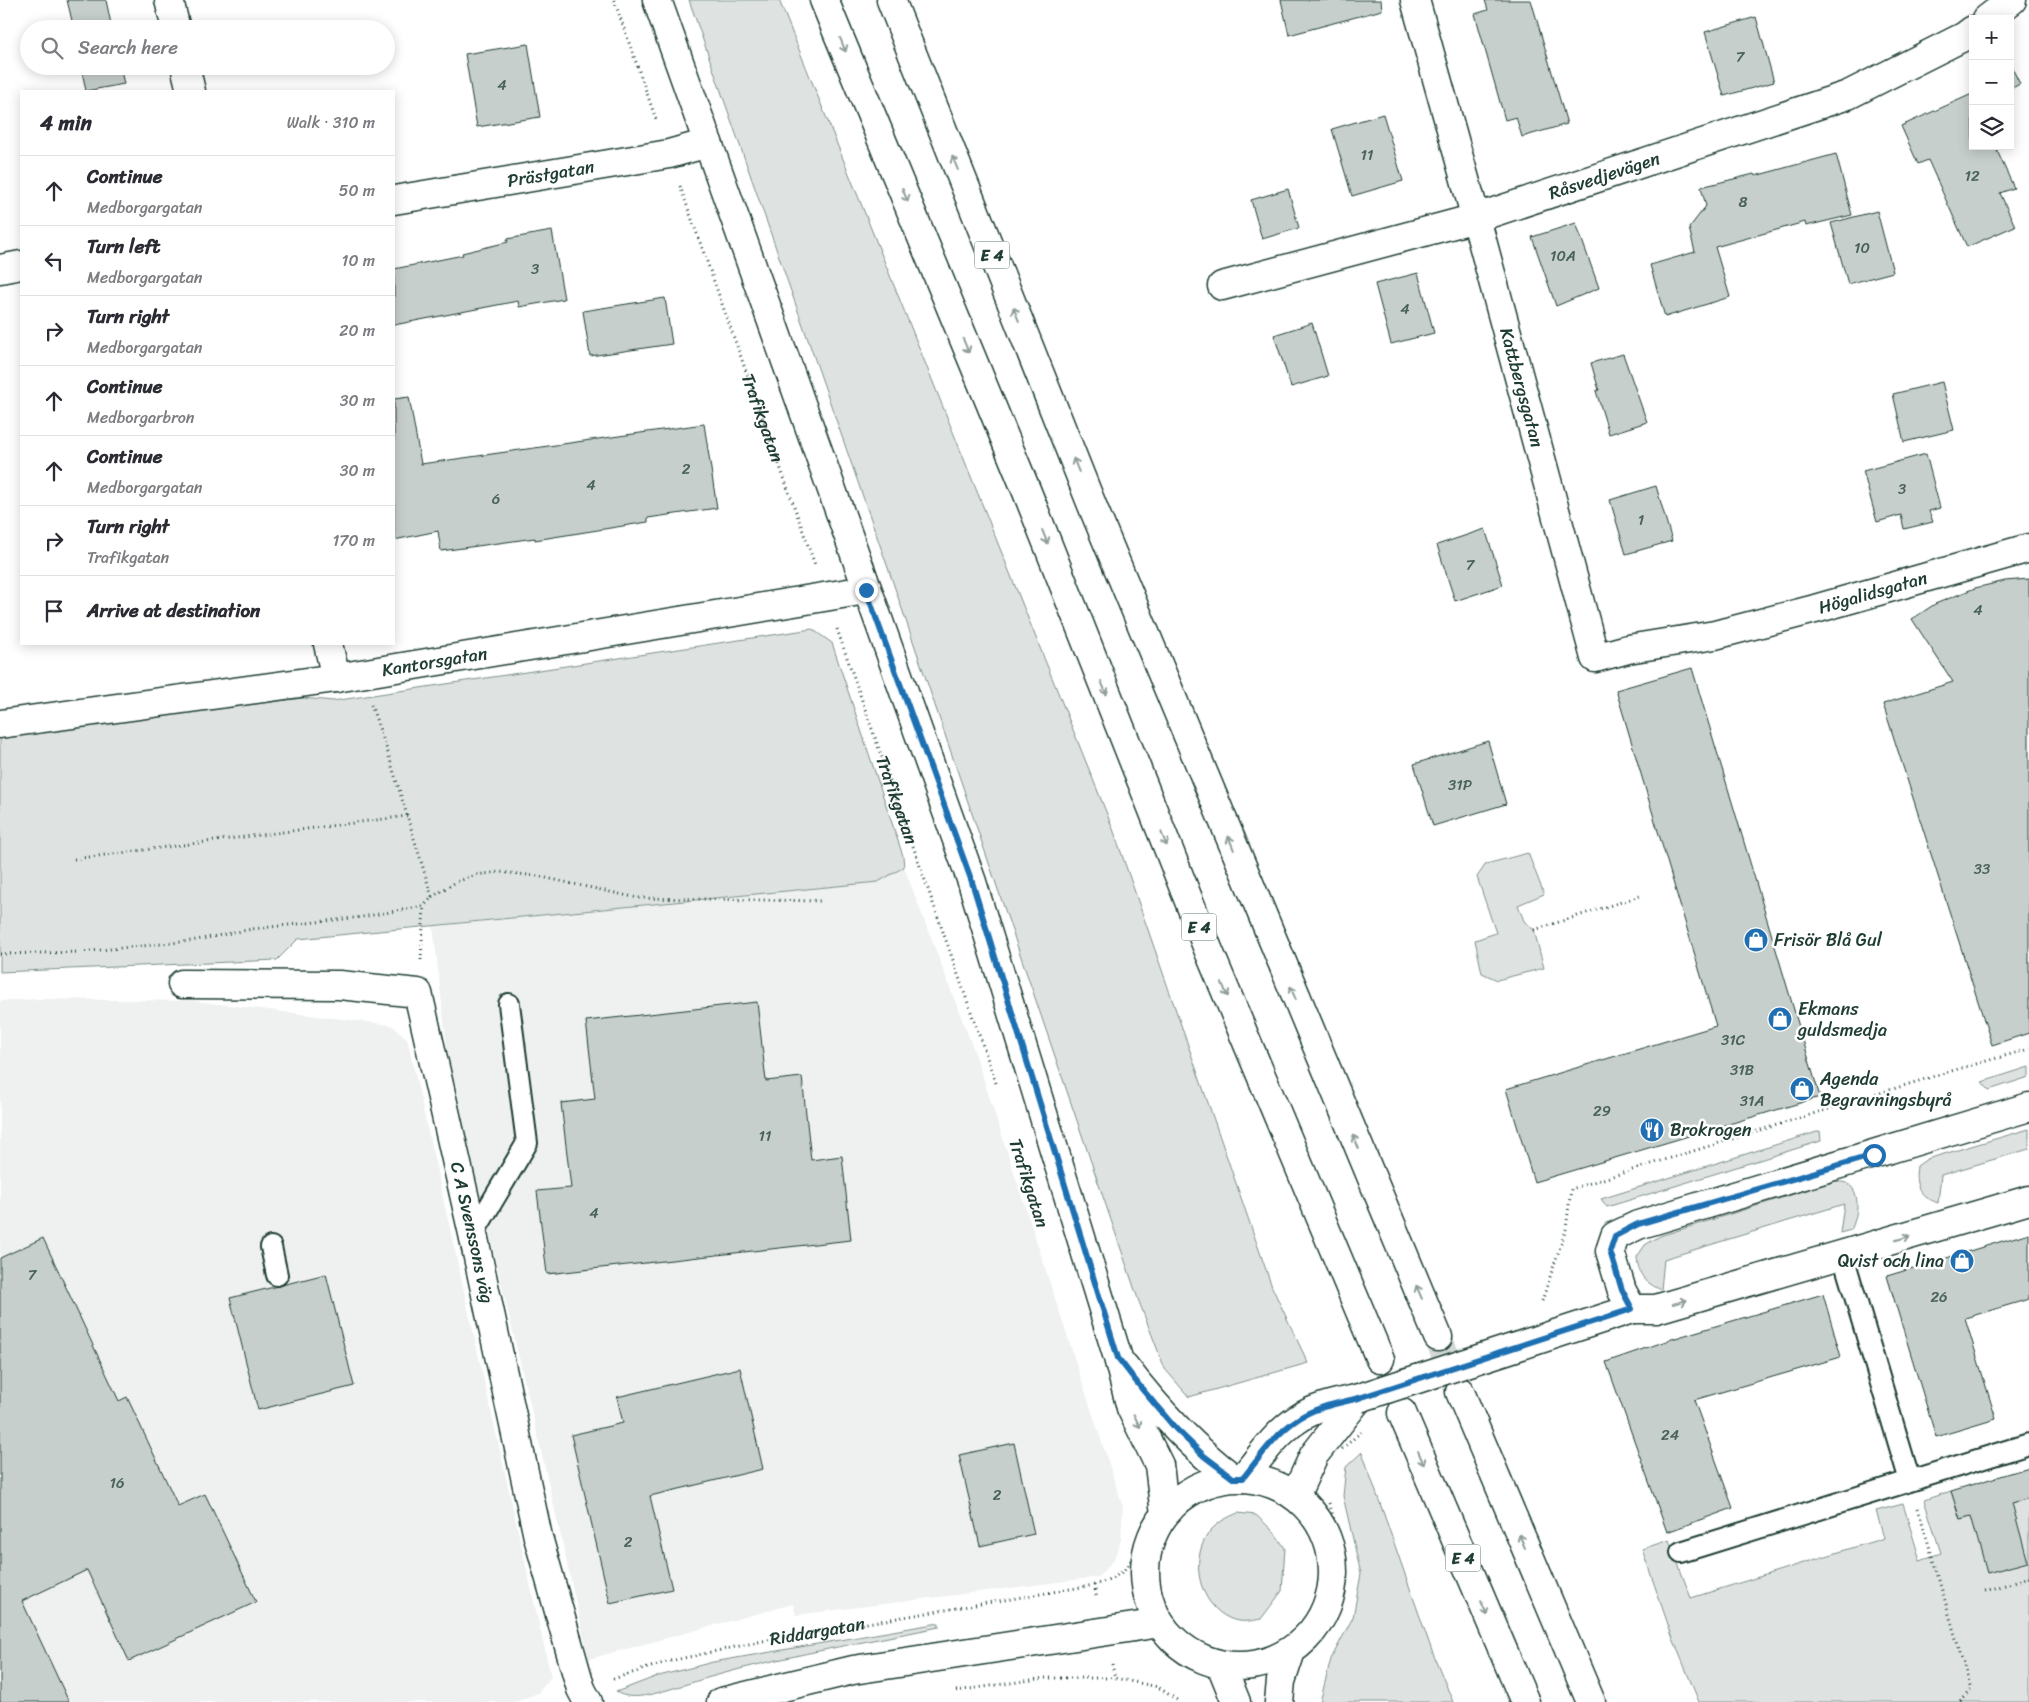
<!DOCTYPE html>
<meta charset="utf-8">
<style>
:root{--surface:#fff;--page:#f7f7f7;--text:#2b2b33;--muted:#7c7c81;--line:#e1e1e2}
body{margin:0;font-family:Sriracha,sans-serif;background:var(--page);color:var(--text)}
.controls{position:absolute;right:15px;top:15px;display:grid;overflow:hidden;border-radius:0px;box-shadow:0 2px 12px #0003}
.controls button{width:45px;height:45px;display:grid;place-items:center;padding:0;border:0;border-bottom:1px solid var(--line);background:var(--surface);color:var(--text);font:25px sans-serif}
.stop{position:absolute;width:15px;height:15px;margin:-11px;border:4px solid #1f6fb2;border-radius:50%;background:#fff}
.stop.end{background:#1f6fb2;border-color:#fff;box-shadow:0 1px 5px #0008}
.list{margin:0;padding:0;list-style:none}
h2{display:flex;justify-content:space-between;align-items:center;height:65px;margin:0;padding:0 20px;font-size:21px}
h2 small{font-size:16px;font-weight:400;color:var(--muted)}
.list li{display:grid;grid-template-columns:32px 1fr auto;gap:15px;align-items:center;box-sizing:border-box;height:70px;padding:0 20px;border-top:1px solid var(--line)}
.list b{display:block;font-size:19px;white-space:nowrap}
.list p{margin:0;font-size:16px;white-space:nowrap;color:var(--muted)}
.list em{font-size:16px;font-style:normal;color:var(--muted)}
.icon{flex:none;width:28px;height:28px;fill:none;stroke:currentColor;stroke-width:2;stroke-linecap:round;stroke-linejoin:round}
.map{position:relative;flex:none;width:2029px;height:1702px;overflow:hidden}
.search{position:absolute;background:var(--surface);box-shadow:0 2px 12px #0003;left:20px;top:20px;width:375px;height:55px;display:flex;align-items:center;gap:12px;box-sizing:border-box;padding:0 18px;border-radius:28px;color:var(--muted);font-size:19px}
.panel{position:absolute;background:var(--surface);box-shadow:0 2px 12px #0003;left:20px;top:90px;width:375px;height:555px;border-radius:0px}
.map>svg:first-child{display:block}
.built{fill:#eef1f0}
.green{fill:#dee3e2;stroke:#7e908b}
.building{fill:#c7cfcc;stroke:#1f3d34}
.lines{fill:none;stroke-linecap:round;stroke-linejoin:round}
.highway-tunnel{stroke:#d2d8d6;stroke-width:28;stroke-dasharray:28 14;stroke-linecap:butt}
.lane-casing{stroke:#1f3d34;stroke-width:24}
.street-casing{stroke:#1f3d34;stroke-width:31}
.secondary-casing{stroke:#1f3d34;stroke-width:31}
.highway-casing{stroke:#1f3d34;stroke-width:31}
.path{stroke:#1f3d34;stroke-width:3;stroke-dasharray:1 4;stroke-linecap:butt}
.lane{stroke:#fff;stroke-width:20}
.street{stroke:#fff;stroke-width:28}
.secondary{stroke:#fff;stroke-width:28}
.highway{stroke:#fff;stroke-width:28}
.street-bridge-casing{stroke:#1f3d34;stroke-width:31;stroke-linecap:butt}
.path-bridge{stroke:#1f3d34;stroke-width:3;stroke-dasharray:1 4;stroke-linecap:butt}
.street-bridge{stroke:#fff;stroke-width:28}
.oneway{stroke:#8f9e9a}
.route{stroke:#1f6fb2;stroke-width:6}
.labels{text-anchor:middle;dominant-baseline:central;stroke-width:5;stroke-linejoin:round;paint-order:stroke}
.number-label{font-size:15px;fill:#49625a}
.shield{fill:#fff;stroke:#627771;stroke-width:1}
.shield-label{font-size:16px;font-weight:bold;fill:#1f3d34}
.street-label{font-size:18px;fill:#1f3d34;stroke:#fff}
.poi-label{font-size:18px;fill:#1f3d34;stroke:#fff;text-anchor:start}
</style>
<div class="map">
<svg width="2029" height="1702" viewBox="0 0 2029 1702">
<rect width="100%" height="100%" fill="#fff"/>
<filter id="ink" filterUnits="userSpaceOnUse"><feTurbulence type="fractalNoise" baseFrequency=".02" numOctaves="2"/><feDisplacementMap in="SourceGraphic" scale="10" xChannelSelector="R" yChannelSelector="G"/><feConvolveMatrix kernelMatrix="1 2 1 2 8 2 1 2 1" color-interpolation-filters="sRGB"/></filter>
<g filter="url(#ink)">
<!-- built -->
<path class="built" d="M 904,867 L 975,1053 L 1123,1507 L 1121,1540 L 1113,1561 L 1098,1577 L 796,1615 L 793,1604 L 589,1659 L 536,1429 L 449,1065 L 433,926 L 878,882 Z
M 40,999 L 194,1001 L 391,1025 L 407,1038 L 551,1677 L 538,1693 L 516,1702 L 0,1702 L 0,1001 Z"/>
<!-- green -->
<path class="green" d="M 689,0 L 779,0 L 1113,829 L 1272,1287 L 1308,1363 L 1189,1397 L 1165,1369 L 1138,1299 L 888,568 Z
M 812,629 L 832,643 L 903,856 L 904,867 L 878,882 L 298,939 L 277,960 L 0,972 L 0,735 L 303,698 L 333,701 Z
M 1528,853 L 1544,894 L 1518,905 L 1524,921 L 1534,930 L 1544,968 L 1497,980 L 1482,973 L 1475,940 L 1496,933 L 1477,877 L 1486,864 Z
M 2029,1067 L 2029,1077 L 1989,1090 L 1982,1082 Z
M 2029,1129 L 2029,1149 L 1941,1175 L 1938,1203 C 1919,1196 1914,1186 1917,1166 L 1927,1159 Z
M 1820,1131 L 1821,1141 L 1607,1207 L 1601,1199 Z
M 1836,1181 C 1839,1182 1846,1182 1848,1184 C 1862,1193 1857,1218 1851,1230 L 1840,1233 L 1844,1204 L 1664,1259 L 1661,1290 C 1643,1281 1639,1276 1637,1257 L 1645,1245 L 1660,1236 Z
M 1362,1452 L 1432,1651 L 1453,1702 L 1320,1702 L 1331,1659 L 1353,1617 L 1361,1574 L 1343,1496 L 1346,1467 Z
M 1951,1491 L 1960,1519 L 2029,1498 L 2029,1702 L 1699,1702 L 1672,1636 L 1642,1549 L 1669,1540 L 1691,1598 L 1884,1538 L 1876,1511 L 1903,1504 L 1920,1560 L 1941,1553 L 1924,1500 Z
M 1238,1513 L 1256,1515 L 1274,1532 L 1285,1548 L 1282,1591 L 1261,1619 C 1251,1621 1241,1623 1231,1619 C 1197,1605 1188,1555 1212,1529 C 1220,1521 1228,1517 1238,1513 Z
M 939,1623 L 939,1627 C 850,1645 760,1660 674,1688 C 656,1693 633,1702 616,1692 L 655,1677 L 713,1662 Z"/>
<!-- building -->
<path class="building" d="M 67,0 L 106,0 L 112,29 L 74,29 Z
M 1281,0 L 1381,0 L 1382,10 L 1289,35 Z
M 1485,0 L 1531,0 L 1567,124 L 1522,137 L 1516,117 L 1505,120 L 1475,14 L 1488,10 Z
M 1756,17 L 1774,82 L 1724,96 L 1705,32 Z
M 528,44 L 540,117 L 477,127 L 465,54 Z
M 2010,64 L 2020,84 L 2010,89 Z
M 81,66 L 120,66 L 124,84 L 86,91 Z
M 1972,94 L 1973,146 L 1995,146 L 2014,188 L 2000,193 L 2015,226 L 1967,247 L 1928,160 L 1918,164 L 1901,126 Z
M 1383,114 L 1403,181 L 1352,196 L 1332,129 Z
M 1836,154 L 1852,215 L 1806,226 L 1805,222 L 1715,247 L 1730,297 L 1665,317 L 1650,265 L 1695,252 L 1689,228 L 1706,206 L 1701,187 L 1754,174 L 1755,176 Z
M 1288,189 L 1299,228 L 1262,239 L 1251,200 Z
M 1877,211 L 1893,272 L 1848,284 L 1831,223 Z
M 1576,223 L 1599,288 L 1556,306 L 1532,237 Z
M 552,231 L 564,299 L 519,307 L 518,301 L 394,325 L 394,269 L 463,255 L 462,253 L 508,242 L 507,239 Z
M 1418,273 L 1434,333 L 1391,344 L 1375,284 Z
M 665,298 L 672,344 L 590,356 L 583,311 Z
M 1312,323 L 1328,376 L 1291,387 L 1274,335 Z
M 1623,354 L 1647,422 L 1609,434 L 1596,391 L 1599,390 L 1591,363 Z
M 1942,382 L 1954,430 L 1904,442 L 1893,394 Z
M 409,397 L 421,464 L 704,424 L 717,508 L 648,518 L 648,522 L 535,540 L 535,538 L 441,551 L 438,531 L 394,540 L 394,399 Z
M 1926,454 L 1940,508 L 1929,511 L 1933,522 L 1904,529 L 1901,515 L 1877,522 L 1863,471 Z
M 1656,486 L 1672,541 L 1626,554 L 1610,500 Z
M 1485,529 L 1503,585 L 1455,601 L 1437,545 Z
M 2029,579 L 2029,1033 L 1992,1045 L 1883,704 L 1953,682 L 1912,619 L 1935,604 L 1975,588 L 2005,581 Z
M 1692,668 L 1820,1097 L 1534,1182 L 1506,1089 L 1716,1026 L 1616,690 Z
M 1488,741 L 1506,804 L 1433,826 L 1414,764 Z
M 757,1002 L 766,1081 L 802,1077 L 811,1160 L 842,1156 L 851,1240 L 547,1274 L 537,1191 L 571,1188 L 561,1103 L 595,1099 L 586,1021 Z
M 2029,1233 L 2029,1299 L 1965,1318 L 1996,1419 L 1936,1437 L 1887,1276 Z
M 43,1238 L 119,1401 L 127,1397 L 178,1506 L 205,1494 L 256,1602 L 129,1661 L 87,1570 L 22,1601 L 69,1702 L 0,1702 L 0,1258 Z
M 326,1274 L 354,1386 L 258,1410 L 230,1298 Z
M 1823,1294 L 1841,1357 L 1694,1400 L 1733,1508 L 1667,1532 L 1606,1362 L 1672,1339 Z
M 740,1368 L 763,1469 L 650,1496 L 672,1589 L 610,1603 L 571,1435 L 623,1423 L 617,1397 Z
M 1014,1443 L 1034,1534 L 980,1546 L 959,1455 Z
M 2029,1467 L 2029,1498 L 2012,1503 L 2028,1562 L 1987,1573 L 1971,1516 L 1960,1519 L 1951,1491 Z"/>
<g class="lines">
<!-- highway-tunnel -->
<path class="highway-tunnel" d="M 1438,1337 L 1459,1390"/>
<defs>
<path id="lane" d="M 473,1234 L 527,1143 L 509,1004
M 271,1247 L 277,1275
M 1843,1256 L 1910,1481
M 1681,1552 L 2029,1444"/>
<g id="street">
<path d="M 169,0 L 176,29"/>
<path id="s4" d="M 1415,0 L 1480,233 L 1595,658 L 1628,649 L 1715,635 L 1815,609 L 2029,548"/>
<path d="M 1987,19 L 2012,0"/>
<path d="M 185,66 L 191,91"/>
<path id="s5" d="M 394,200 L 669,154 L 708,143"/>
<path d="M 0,269 L 21,265"/>
<path id="s6" d="M 1222,286 L 1476,218 L 1848,95 L 1965,36 L 1973,30"/>
<path d="M 328,644 L 336,678"/>
<path id="s7" d="M 0,724 L 336,678 L 866,590"/>
<path id="s8" d="M 182,984 L 339,985 L 418,993 L 473,1234 L 538,1537 L 581,1689 L 588,1702"/>
<path d="M 1632,1309 L 1656,1309 L 2029,1200"/>
<path d="M 1537,1340 L 1632,1309 L 1622,1291 L 1610,1251 L 1615,1236 L 1638,1225 L 2029,1107"/>
<path d="M 1243,1478 C 1260,1457 1275,1434 1298,1419 C 1315,1407 1339,1403 1359,1398"/>
<path d="M 1295,1496 L 1314,1455 L 1359,1398"/>
</g>
<path id="secondary" d="M 657,0 L 972,882 L 1118,1358 L 1131,1408 L 1159,1465 L 1165,1514
M 1124,1366 C 1156,1408 1190,1446 1233,1478
M1145 1572a94 94 0 1 1 188 0a94 94 0 1 1-188 0Z
M 1221,1665 L 1236,1702
M 721,1702 L 853,1670 L 1160,1623
M 1279,1702 L 1281,1681 L 1291,1651"/>
<path id="highway" d="M 824,0 L 1027,492 L 1208,949 L 1380,1359
M 891,0 L 1094,510 L 1438,1337
M 1460,1392 L 1591,1702
M 1402,1413 L 1525,1702"/>
</defs>
<!-- lane casing -->
<use href="#lane" class="lane-casing"/>
<!-- street casing -->
<use href="#street" class="street-casing"/>
<!-- secondary casing -->
<use href="#secondary" class="secondary-casing"/>
<!-- highway casing -->
<use href="#highway" class="highway-casing"/>
<!-- path -->
<g class="path">
<path d="M 614,0 L 657,122"/>
<path id="s1" d="M 680,186 L 815,565"/>
<path id="s2" d="M 837,629 L 997,1086"/>
<path d="M 74,859 L 407,816"/>
<path d="M 432,897 L 456,882 L 476,875 L 500,872 L 537,876 L 638,898 L 823,901"/>
<path d="M 1534,930 L 1643,895"/>
<path d="M 0,954 L 81,952 L 191,941 L 252,929 L 362,917 L 424,906 L 432,897 L 387,750 L 371,705"/>
<path d="M 421,960 L 424,906"/>
<path d="M 1542,1301 L 1566,1229 L 1571,1189 L 1951,1071 L 2029,1049"/>
<path d="M 1918,1508 L 1971,1690 L 1959,1702"/>
<path d="M 1094,1585 L 1097,1599"/>
<path d="M 1985,1591 L 2029,1578"/>
<path d="M 1322,1639 C 1348,1581 1348,1564 1329,1503"/>
<path d="M 1112,1664 L 1115,1678 L 1158,1687 L 1180,1702"/>
<path id="s3" d="M 613,1679 L 670,1661 L 772,1639 L 1094,1585 C 1129,1573 1129,1568 1140,1535"/>
<path d="M 956,1691 L 1045,1678 L 1115,1678"/>
</g>
<!-- lane -->
<use href="#lane" class="lane"/>
<!-- street -->
<use href="#street" class="street"/>
<!-- secondary -->
<use href="#secondary" class="secondary"/>
<!-- highway -->
<use href="#highway" class="highway"/>
<defs>
<path id="street-bridge" d="M 1359,1398 L 1537,1340"/>
</defs>
<!-- street-bridge casing -->
<use href="#street-bridge" class="street-bridge-casing"/>
<!-- path-bridge -->
<path class="path-bridge" d="M 1342,1449 L 1361,1432"/>
<!-- street-bridge -->
<use href="#street-bridge" class="street-bridge"/>
</g>
<!-- one-way arrows -->
<defs><path id="oneway-shaft" d="M-6 0H5M1.5-3L5.5 0L1.5 3" fill="none" stroke-width="1.6" stroke-linecap="round" stroke-linejoin="round" transform="scale(1.25)"/></defs>
<g class="oneway">
<use href="#oneway-shaft" transform="translate(843 45) rotate(68)"/>
<use href="#oneway-shaft" transform="translate(955 163) rotate(-112)"/>
<use href="#oneway-shaft" transform="translate(905 195) rotate(68)"/>
<use href="#oneway-shaft" transform="translate(1016 314) rotate(-112)"/>
<use href="#oneway-shaft" transform="translate(966 346) rotate(68)"/>
<use href="#oneway-shaft" transform="translate(1076 465) rotate(-112)"/>
<use href="#oneway-shaft" transform="translate(1045 537) rotate(68)"/>
<use href="#oneway-shaft" transform="translate(1104 688) rotate(68)"/>
<use href="#oneway-shaft" transform="translate(1164 839) rotate(68)"/>
<use href="#oneway-shaft" transform="translate(1231 843) rotate(-112)"/>
<use href="#oneway-shaft" transform="translate(1225 990) rotate(67)"/>
<use href="#oneway-shaft" transform="translate(1293 993) rotate(-113)"/>
<use href="#oneway-shaft" transform="translate(1356 1142) rotate(-113)"/>
<use href="#oneway-shaft" transform="translate(1903 1238) rotate(-17)"/>
<use href="#oneway-shaft" transform="translate(1419 1292) rotate(-113)"/>
<use href="#oneway-shaft" transform="translate(1680 1302) rotate(-16)"/>
<use href="#oneway-shaft" transform="translate(1137 1421) rotate(64)"/>
<use href="#oneway-shaft" transform="translate(1421 1458) rotate(67)"/>
<use href="#oneway-shaft" transform="translate(1522 1541) rotate(-113)"/>
<use href="#oneway-shaft" transform="translate(1484 1608) rotate(67)"/>
</g>
</g>
<g class="lines" filter="url(#ink)">
<!-- route -->
<path class="route" d="M 866,590 L 972,882 L 1118,1358 L 1142,1389 L 1176,1429 L 1204,1456 L 1233,1478 L 1243,1478 C 1260,1457 1275,1434 1298,1419 C 1315,1407 1339,1403 1359,1398 L 1632,1309 L 1622,1290 L 1610,1251 L 1615,1236 L 1638,1224 L 1874,1155"/>
</g>
<!-- icons -->
<defs>
<symbol id="shop-disc" viewBox="-11 -11 22 22"><circle r="9.5" fill="#1f6fb2" stroke="#fff"/><path d="M-5-2.5h2.3a2.7 3.5 0 0 1 5.4 0H5L5.5 6h-11ZM-1.5-2.5h3a1.5 2.3 0 0 0-3 0Z" fill="#fff"/></symbol>
<symbol id="restaurant-disc" viewBox="-11 -11 22 22"><circle r="9.5" fill="#1f6fb2" stroke="#fff"/><path d="M-5-6h1v4h1v-4h1v4h1v-4h1v5L-1.5 .5V6h-2V.5L-5-1ZM5-6V6H3V1.5H1.5Q1.5-4 5-6Z" fill="#fff"/></symbol>
</defs>
<g fill-rule="evenodd">
<use href="#shop-disc" x="1742" y="926" width="28" height="28"/>
<use href="#shop-disc" x="1766" y="1005" width="28" height="28"/>
<use href="#shop-disc" x="1788" y="1075" width="28" height="28"/>
<use href="#restaurant-disc" x="1638" y="1116" width="28" height="28"/>
<use href="#shop-disc" x="1948" y="1247" width="28" height="28"/>
</g>
<g class="labels">
<!-- number labels -->
<g class="number-label">
<text x="1740" y="57">7</text>
<text x="502" y="85">4</text>
<text x="1367" y="155">11</text>
<text x="1972" y="176">12</text>
<text x="1743" y="202">8</text>
<text x="1862" y="248">10</text>
<text x="1563" y="256">10A</text>
<text x="535" y="269">3</text>
<text x="1405" y="309">4</text>
<text x="686" y="469">2</text>
<text x="591" y="485">4</text>
<text x="1902" y="489">3</text>
<text x="496" y="499">6</text>
<text x="1641" y="520">1</text>
<text x="1470" y="565">7</text>
<text x="1978" y="610">4</text>
<text x="1460" y="785">31P</text>
<text x="1982" y="869">33</text>
<text x="1733" y="1040">31C</text>
<text x="1742" y="1070">31B</text>
<text x="1752" y="1101">31A</text>
<text x="1602" y="1111">29</text>
<text x="765" y="1136">11</text>
<text x="594" y="1213">4</text>
<text x="32" y="1275">7</text>
<text x="1939" y="1297">26</text>
<text x="1670" y="1435">24</text>
<text x="117" y="1483">16</text>
<text x="997" y="1495">2</text>
<text x="628" y="1542">2</text>
</g>
<!-- shield labels -->
<g class="shield">
<rect x="974.5" y="241.5" width="35" height="27" rx="4"/>
<rect x="1181.5" y="913.5" width="35" height="27" rx="4"/>
<rect x="1445.5" y="1544.5" width="35" height="27" rx="4"/>
</g>
<g class="shield-label">
<text x="992" y="255">E 4</text>
<text x="1199" y="927">E 4</text>
<text x="1463" y="1558">E 4</text>
</g>
<!-- street labels -->
<g class="street-label">
<text stroke="none"><textPath href="#s5" startOffset="159">Prästgatan</textPath></text>
<text stroke="none"><textPath href="#s6" startOffset="398">Råsvedjevägen</textPath></text>
<text stroke="none"><textPath href="#s4" startOffset="402">Kattbergsgatan</textPath></text>
<text stroke="none"><textPath href="#s1" startOffset="246">Trafikgatan</textPath></text>
<text stroke="none"><textPath href="#s4" startOffset="968">Högalidsgatan</textPath></text>
<text stroke="none"><textPath href="#s7" startOffset="439">Kantorsgatan</textPath></text>
<text stroke="none"><textPath href="#s2" startOffset="181">Trafikgatan</textPath></text>
<text transform="translate(1029 1183) rotate(72)">Trafikgatan</text>
<text stroke="none"><textPath href="#s8" startOffset="482">C A Svenssons väg</textPath></text>
<text stroke="none"><textPath href="#s3" startOffset="210">Riddargatan</textPath></text>
</g>
<!-- poi labels -->
<g class="poi-label">
<text x="1774" y="940">Frisör Blå Gul</text>
<text x="1798" y="1009">Ekmans<tspan x="1798" dy="21">guldsmedja</tspan></text>
<text x="1820" y="1079">Agenda<tspan x="1820" dy="21">Begravningsbyrå</tspan></text>
<text x="1670" y="1130">Brokrogen</text>
<text x="1944" y="1261" text-anchor="end">Qvist och lina</text>
</g>
</g>
</svg>
<div class="controls">
<button>+</button>
<button>−</button>
<button><svg class="icon" aria-label="layers" viewBox="0 0 24 24"><path d="M12 4l9 5-9 5-9-5zM3 14l9 5 9-5"/></svg></button>
</div>
<div class="stop" style="left:1874px;top:1155px"></div>
<div class="stop end" style="left:866px;top:590px"></div>
<div class="search"><svg class="icon" aria-label="search" viewBox="0 0 24 24"><circle cx="10" cy="10" r="6"/><path d="M15 15l6 6"/></svg>Search here</div>
<section class="panel">
<h2>4 min<small>Walk · 310 m</small></h2>
<ul class="list">
<li><svg class="icon" aria-label="ahead" viewBox="0 0 24 24"><path d="M12 20V5M6 11l6-6 6 6"/></svg><div><b>Continue</b><p>Medborgargatan</p></div><em>50 m</em></li>
<li><svg class="icon" aria-label="left" viewBox="0 0 24 24"><path d="M17 20v-9H6M10 6l-5 5 5 5"/></svg><div><b>Turn left</b><p>Medborgargatan</p></div><em>10 m</em></li>
<li><svg class="icon" aria-label="right" viewBox="0 0 24 24"><path d="M7 20v-9h11M14 6l5 5-5 5"/></svg><div><b>Turn right</b><p>Medborgargatan</p></div><em>20 m</em></li>
<li><svg class="icon" aria-label="ahead" viewBox="0 0 24 24"><path d="M12 20V5M6 11l6-6 6 6"/></svg><div><b>Continue</b><p>Medborgarbron</p></div><em>30 m</em></li>
<li><svg class="icon" aria-label="ahead" viewBox="0 0 24 24"><path d="M12 20V5M6 11l6-6 6 6"/></svg><div><b>Continue</b><p>Medborgargatan</p></div><em>30 m</em></li>
<li><svg class="icon" aria-label="right" viewBox="0 0 24 24"><path d="M7 20v-9h11M14 6l5 5-5 5"/></svg><div><b>Turn right</b><p>Trafikgatan</p></div><em>170 m</em></li>
<li><svg class="icon" aria-label="arrive" viewBox="0 0 24 24"><path d="M6 21V4h12l-3 4 3 4H6"/></svg><div><b>Arrive at destination</b></div></li>
</ul>
</section>
</div>
